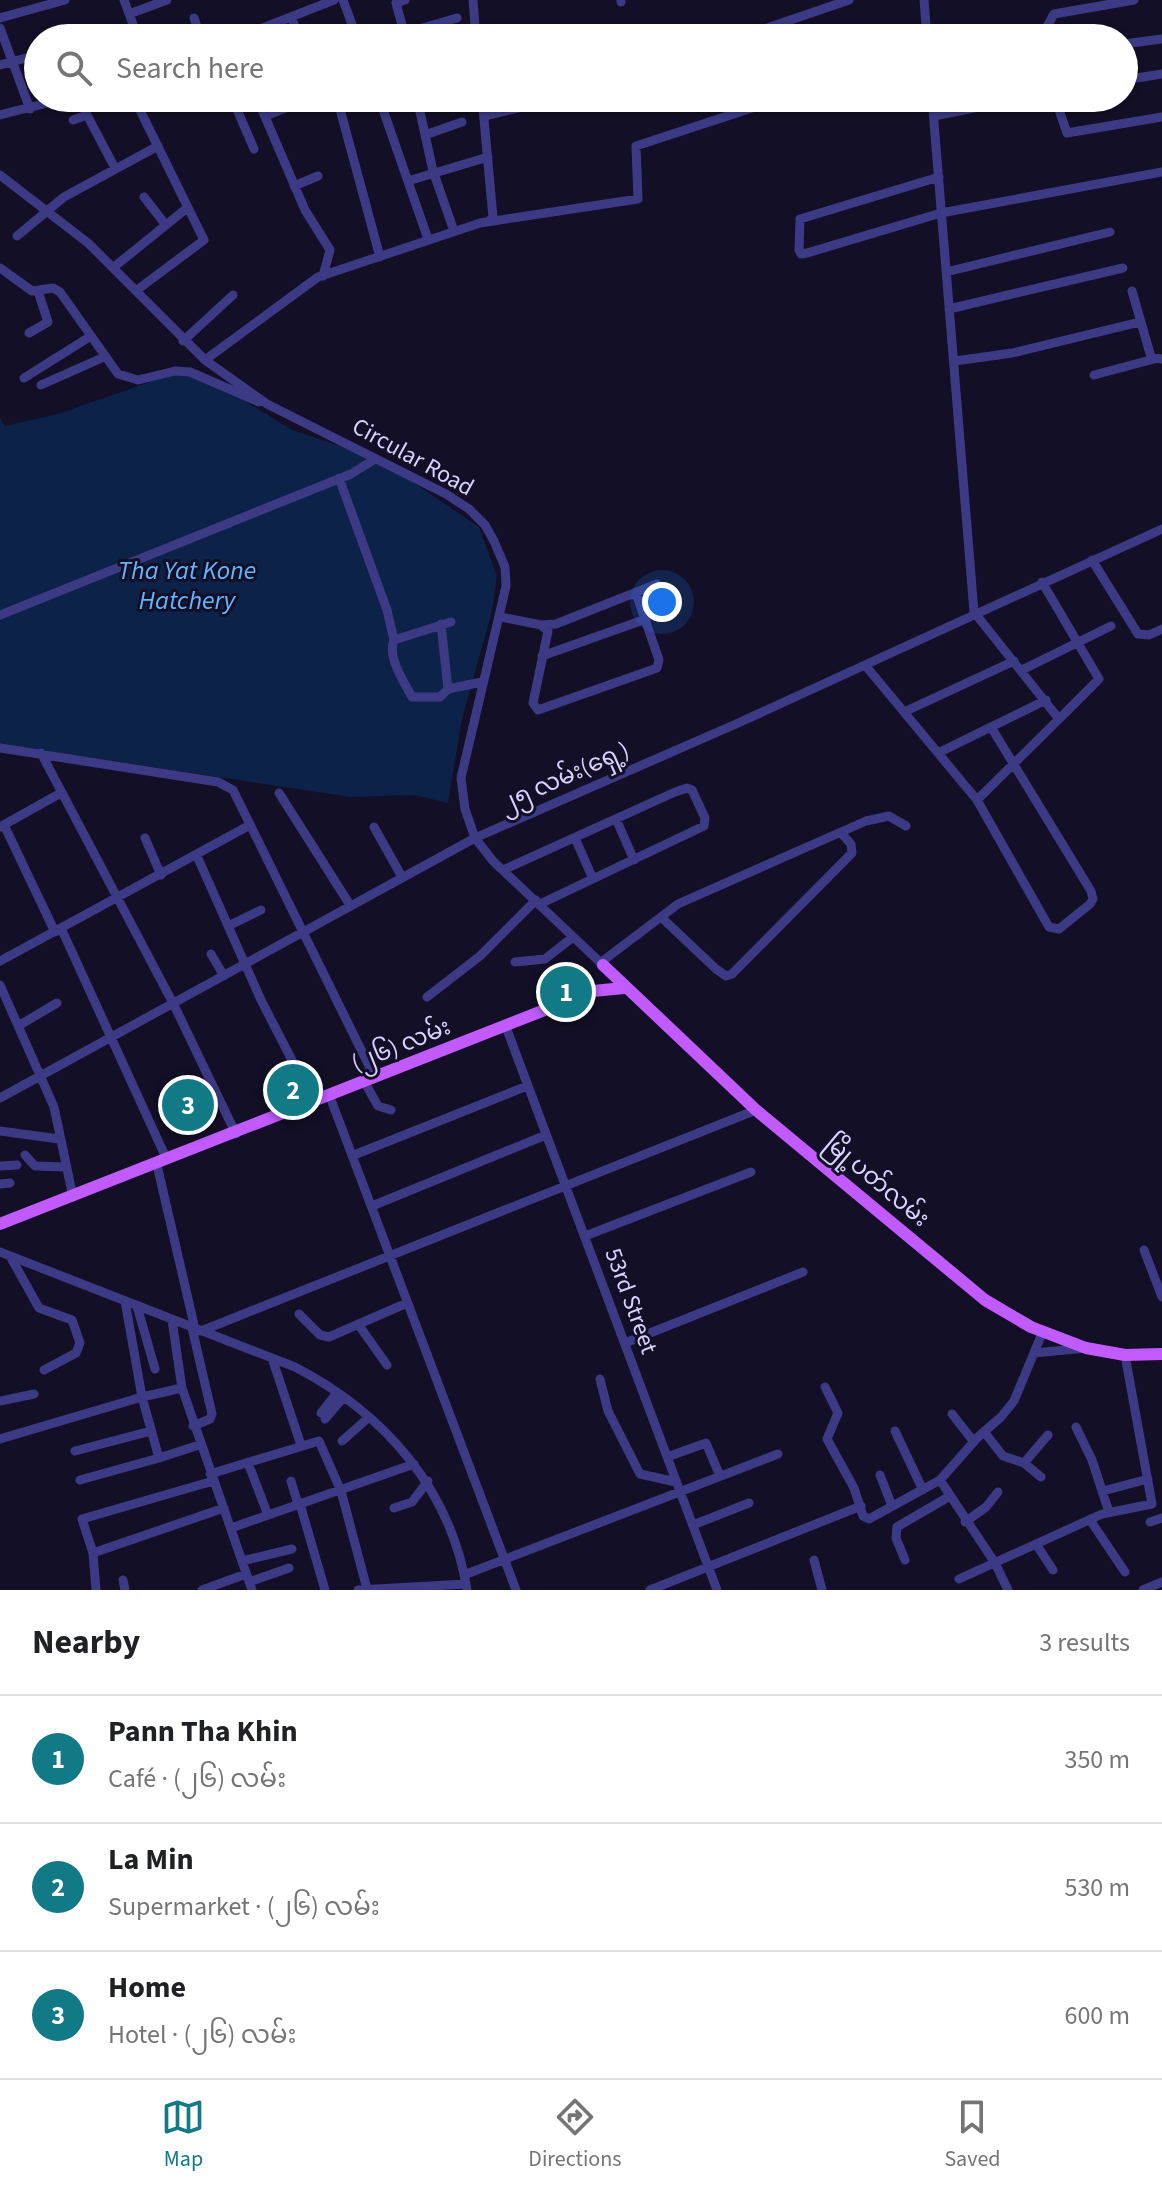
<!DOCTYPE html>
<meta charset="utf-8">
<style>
:root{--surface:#fff;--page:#f6f6f6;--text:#202124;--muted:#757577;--line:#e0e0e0;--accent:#127987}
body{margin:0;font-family:"Source Sans 3","Noto Sans Myanmar",sans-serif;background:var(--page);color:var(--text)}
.you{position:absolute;left:662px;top:602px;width:28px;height:28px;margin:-20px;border:6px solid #fff;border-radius:50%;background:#1a73e8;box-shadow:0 0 0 12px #1a73e833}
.badge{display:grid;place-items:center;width:52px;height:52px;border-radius:50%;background:var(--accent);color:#fff;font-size:26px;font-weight:700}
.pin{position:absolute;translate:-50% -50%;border:4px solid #fff;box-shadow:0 2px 8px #0006}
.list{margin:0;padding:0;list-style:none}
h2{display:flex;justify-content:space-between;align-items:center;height:104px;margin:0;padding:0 32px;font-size:34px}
h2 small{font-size:26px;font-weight:400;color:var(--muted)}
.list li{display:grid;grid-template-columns:52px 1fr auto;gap:24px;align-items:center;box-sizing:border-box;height:128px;padding:0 32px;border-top:2px solid var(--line)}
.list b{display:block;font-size:30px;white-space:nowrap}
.list p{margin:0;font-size:26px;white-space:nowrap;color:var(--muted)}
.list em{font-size:26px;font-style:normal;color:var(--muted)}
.icon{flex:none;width:44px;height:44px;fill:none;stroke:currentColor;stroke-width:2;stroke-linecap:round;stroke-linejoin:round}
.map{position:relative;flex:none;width:1162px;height:1590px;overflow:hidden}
.search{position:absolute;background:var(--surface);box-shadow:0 2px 6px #0004;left:24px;right:24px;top:24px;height:88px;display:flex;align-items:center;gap:20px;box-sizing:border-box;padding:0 28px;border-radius:44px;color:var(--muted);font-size:30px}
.sheet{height:488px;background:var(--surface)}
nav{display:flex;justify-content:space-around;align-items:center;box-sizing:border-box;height:112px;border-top:2px solid var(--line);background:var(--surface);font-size:22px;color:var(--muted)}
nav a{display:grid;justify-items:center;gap:4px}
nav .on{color:var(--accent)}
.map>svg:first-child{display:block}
.water{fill:#0c2248}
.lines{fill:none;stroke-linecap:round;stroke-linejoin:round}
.minor{stroke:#3d3a85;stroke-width:9}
.major{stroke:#c25bff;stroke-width:12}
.labels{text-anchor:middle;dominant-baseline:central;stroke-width:6;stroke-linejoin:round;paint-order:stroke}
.street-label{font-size:24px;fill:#d9d4ff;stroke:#130f26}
.water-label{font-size:26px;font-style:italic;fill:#62b6ff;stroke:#130f26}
</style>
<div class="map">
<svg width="1162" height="1590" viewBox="0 0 1162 1590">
<rect width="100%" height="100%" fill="#130f26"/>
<!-- water -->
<path class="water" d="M 178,372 L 234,394 L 292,430 L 352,450 L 397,471 L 479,527 L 497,576 L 492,611 L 462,719 L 448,803 L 414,795 L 350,797 L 0,744 L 0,418 L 5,426 L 58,414 Z"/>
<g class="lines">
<!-- minor -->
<path class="minor" d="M 124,0 L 138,38
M 343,0 L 357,38
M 405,0 L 396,3 L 405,36
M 473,0 L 476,38
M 621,0 L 621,2
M 924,0 L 927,38
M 129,14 L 167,0
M 291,17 L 300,38
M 0,18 L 65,0
M 0,28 L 30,109
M 405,33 L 457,18
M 97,38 L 134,27
M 193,38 L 197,27 L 194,18
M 237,38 L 334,0
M 609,38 L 625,34
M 738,38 L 849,0
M 1022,38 L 1044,32 L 1054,14 L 1134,0
M 1124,44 L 1162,39
M 0,65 L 38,55
M 1124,80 L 1162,74
M 134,98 L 204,240 L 137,290
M 232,98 L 254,149
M 257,98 L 305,210 L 330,250 L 323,276
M 337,98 L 380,257
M 379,98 L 428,239
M 417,98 L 433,171 L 454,231
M 482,98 L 493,217 L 490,220
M 932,98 L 974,612 L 1059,719 L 977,800
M 1055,98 L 1067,133 L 1162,117
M 633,107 L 662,98
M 0,115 L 67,98
M 265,116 L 311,98
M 484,116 L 562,98
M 934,116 L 1024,98
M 73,120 L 87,115 L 115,168
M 425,135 L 462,122
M 0,175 L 88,243 L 205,360 L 267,404 L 446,494 L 469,509 L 485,525 L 494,541 L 505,567 L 506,586 L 461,778 L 465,809 L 475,838 L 493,861 L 603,965
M 939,177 L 800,219 L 799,250 L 801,254 L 807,253 L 941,213 L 1162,172
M 408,181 L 488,157
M 294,186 L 318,176
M 144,197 L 165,224
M 17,236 L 64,197 L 158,146
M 114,267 L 187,208
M 0,268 L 32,291 L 53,288 L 60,292 L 118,374 L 138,380 L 175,371 L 190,372 L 259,402
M 946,272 L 1110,232
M 1132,291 L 1151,357 L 1162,359
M 949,309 L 1123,268
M 29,333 L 48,322 L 38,291
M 183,341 L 233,295
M 205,360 L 318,277 L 480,223 L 638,199 L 636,146 L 770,102
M 955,361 L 1012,353 L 1140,322
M 1094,375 L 1154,359
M 24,378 L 91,336
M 41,385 L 104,357
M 339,478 L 387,610 L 394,640
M 1092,560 L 1138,634 L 1149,635 L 1162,629
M 1042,582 L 1099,679 L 1059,719
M 0,615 L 351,474 L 375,459
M 501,617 L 541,625 L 556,624 L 657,584
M 451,622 L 394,640 C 387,657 404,682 412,697 L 440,697 L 448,689 L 482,682
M 441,624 L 448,689
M 541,625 L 548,631 L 533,703 L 538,710 L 657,668 L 659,660 L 636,593
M 542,656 L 646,619
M 865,665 L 977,800 L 1049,927 L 1059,929 L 1090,904 L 1093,899 L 1091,891 L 991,727
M 1022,670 L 1111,626
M 904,712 L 1014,661
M 0,748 L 218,782 L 233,790 L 375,1078
M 41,753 L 174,1005 L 236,1134
M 938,753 L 1046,700
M 279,793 L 350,905
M 616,819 L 634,860
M 4,825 L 55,932
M 0,827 L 59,794
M 374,827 L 402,877
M 145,838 L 161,875
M 575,838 L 593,879
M 197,856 L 261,1000 L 314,1103
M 503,870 L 675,792 L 687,788 L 692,790 L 705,818 L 704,826 L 540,904
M 661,917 L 716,969 L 726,976 L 732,974 L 852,853 L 851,844 L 841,833
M 228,926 L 261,910
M 61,928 L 167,1160
M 211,954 L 224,976
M 0,961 L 250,825
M 515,962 L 545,959 L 573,937
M 600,963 L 678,904 L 866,821 L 889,816 L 906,826
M 0,985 L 54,1107 L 73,1197
M 427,997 L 480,956 L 536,900
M 18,1026 L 57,1003
M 506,1027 L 717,1590
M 365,1083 L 378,1106 L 391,1110
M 330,1097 L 516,1590
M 0,1098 L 475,838 L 736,724 L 1162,529
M 0,1131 L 59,1139
M 25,1155 L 35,1166 L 65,1167
M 354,1155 L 527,1086
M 157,1165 L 195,1329
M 0,1166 L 17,1165
M 0,1184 L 10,1183
M 372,1206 L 546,1135
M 585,1236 L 751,1172
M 1144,1250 L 1162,1297
M 0,1252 L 295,1367 C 384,1413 451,1489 467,1590
M 10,1256 L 39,1308 L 72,1320 L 80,1343 L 76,1353 L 44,1370
M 137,1306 L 155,1369
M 299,1314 L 320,1335 L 329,1337 L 407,1303
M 172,1320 L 182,1388 L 252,1590
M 358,1324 L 387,1365
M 192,1328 L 212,1414 L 210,1419 L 193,1426
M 201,1331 L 756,1110
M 625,1343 L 803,1272
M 1034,1353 L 1086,1348
M 272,1358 L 301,1445
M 600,1379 L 608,1411 L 640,1474 L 676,1482
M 825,1387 L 838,1413 L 827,1439 L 854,1488 L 863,1516 L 869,1519 L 940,1480 L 978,1437 L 1001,1417 L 1014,1401 L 1043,1331
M 0,1401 L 34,1394
M 321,1413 L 336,1394
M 952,1414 L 974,1442
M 325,1419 L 342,1399
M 1076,1427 L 1092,1460 L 1109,1512
M 895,1431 L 923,1490
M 985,1433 L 1003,1456 L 1024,1463 L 1048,1435
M 0,1439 L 142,1397 L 182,1388
M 342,1441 L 368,1418
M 75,1451 L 151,1431
M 667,1457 L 706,1443 L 720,1476
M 159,1458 L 199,1445
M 248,1463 L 268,1515
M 1024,1463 L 1041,1477
M 210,1474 L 319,1441 L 341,1491 L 367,1589
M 880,1475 L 892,1506
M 80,1480 L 159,1458 L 142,1397 L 125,1301
M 940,1480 L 995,1563 L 1008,1590
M 291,1481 L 298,1504
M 1103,1491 L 1148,1479
M 300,1504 L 325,1590
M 394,1508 L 412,1502 L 428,1481
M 1090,1520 L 1125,1572
M 965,1522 L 986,1507 L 998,1492
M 1150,1522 L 1162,1518
M 693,1525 L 749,1503
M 231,1528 L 414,1464
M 1036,1544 L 1053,1570
M 93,1553 L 224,1508
M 814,1560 L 822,1590
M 905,1560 L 896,1538 L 897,1527 L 950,1496
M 242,1561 L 292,1549
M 464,1575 L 778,1454
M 959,1579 L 1102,1514 L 1152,1504 L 1125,1355
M 123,1580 L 125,1590
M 249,1582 L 289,1568
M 96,1590 L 93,1553 L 82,1519 L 213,1481
M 202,1590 L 246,1574
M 358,1590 L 466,1584
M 650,1590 L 861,1506
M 1143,1590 L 1162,1582"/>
<!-- major -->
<path class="major" d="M 603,965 L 756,1110 L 985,1300 L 1031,1327 L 1086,1348 L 1125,1355 L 1162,1354
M 0,1224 L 593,991 L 624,988"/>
</g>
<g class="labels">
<!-- street labels -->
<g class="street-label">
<text transform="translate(413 457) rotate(29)">Circular Road</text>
<text transform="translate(564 777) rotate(-24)">၂၅ လမ်း(ရှေ့)</text>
<text transform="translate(401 1045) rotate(-22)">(၂၆) လမ်း</text>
<text transform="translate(877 1181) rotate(40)">မြို့ပတ်လမ်း</text>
<text transform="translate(631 1301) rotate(70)">53rd Street</text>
</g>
<!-- water labels -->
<g class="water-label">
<text x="187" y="570">Tha Yat Kone<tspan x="187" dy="30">Hatchery</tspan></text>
</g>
</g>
</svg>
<div class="you"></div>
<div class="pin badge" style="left:566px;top:992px">1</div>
<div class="pin badge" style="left:293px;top:1090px">2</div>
<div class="pin badge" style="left:188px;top:1105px">3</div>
<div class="search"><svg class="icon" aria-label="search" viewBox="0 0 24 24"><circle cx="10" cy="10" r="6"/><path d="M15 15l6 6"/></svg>Search here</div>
</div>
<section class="sheet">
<h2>Nearby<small>3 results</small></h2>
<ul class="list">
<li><span class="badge">1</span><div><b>Pann Tha Khin</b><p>Café · (၂၆) လမ်း</p></div><em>350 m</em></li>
<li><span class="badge">2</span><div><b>La Min</b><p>Supermarket · (၂၆) လမ်း</p></div><em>530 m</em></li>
<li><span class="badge">3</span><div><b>Home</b><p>Hotel · (၂၆) လမ်း</p></div><em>600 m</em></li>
</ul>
</section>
<nav>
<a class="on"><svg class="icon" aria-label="map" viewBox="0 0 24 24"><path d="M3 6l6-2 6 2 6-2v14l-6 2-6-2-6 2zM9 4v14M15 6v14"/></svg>Map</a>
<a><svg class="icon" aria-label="directions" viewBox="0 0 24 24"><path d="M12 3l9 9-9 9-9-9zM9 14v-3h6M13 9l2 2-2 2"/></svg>Directions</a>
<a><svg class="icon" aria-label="saved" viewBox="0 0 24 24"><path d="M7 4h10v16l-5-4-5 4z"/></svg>Saved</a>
</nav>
